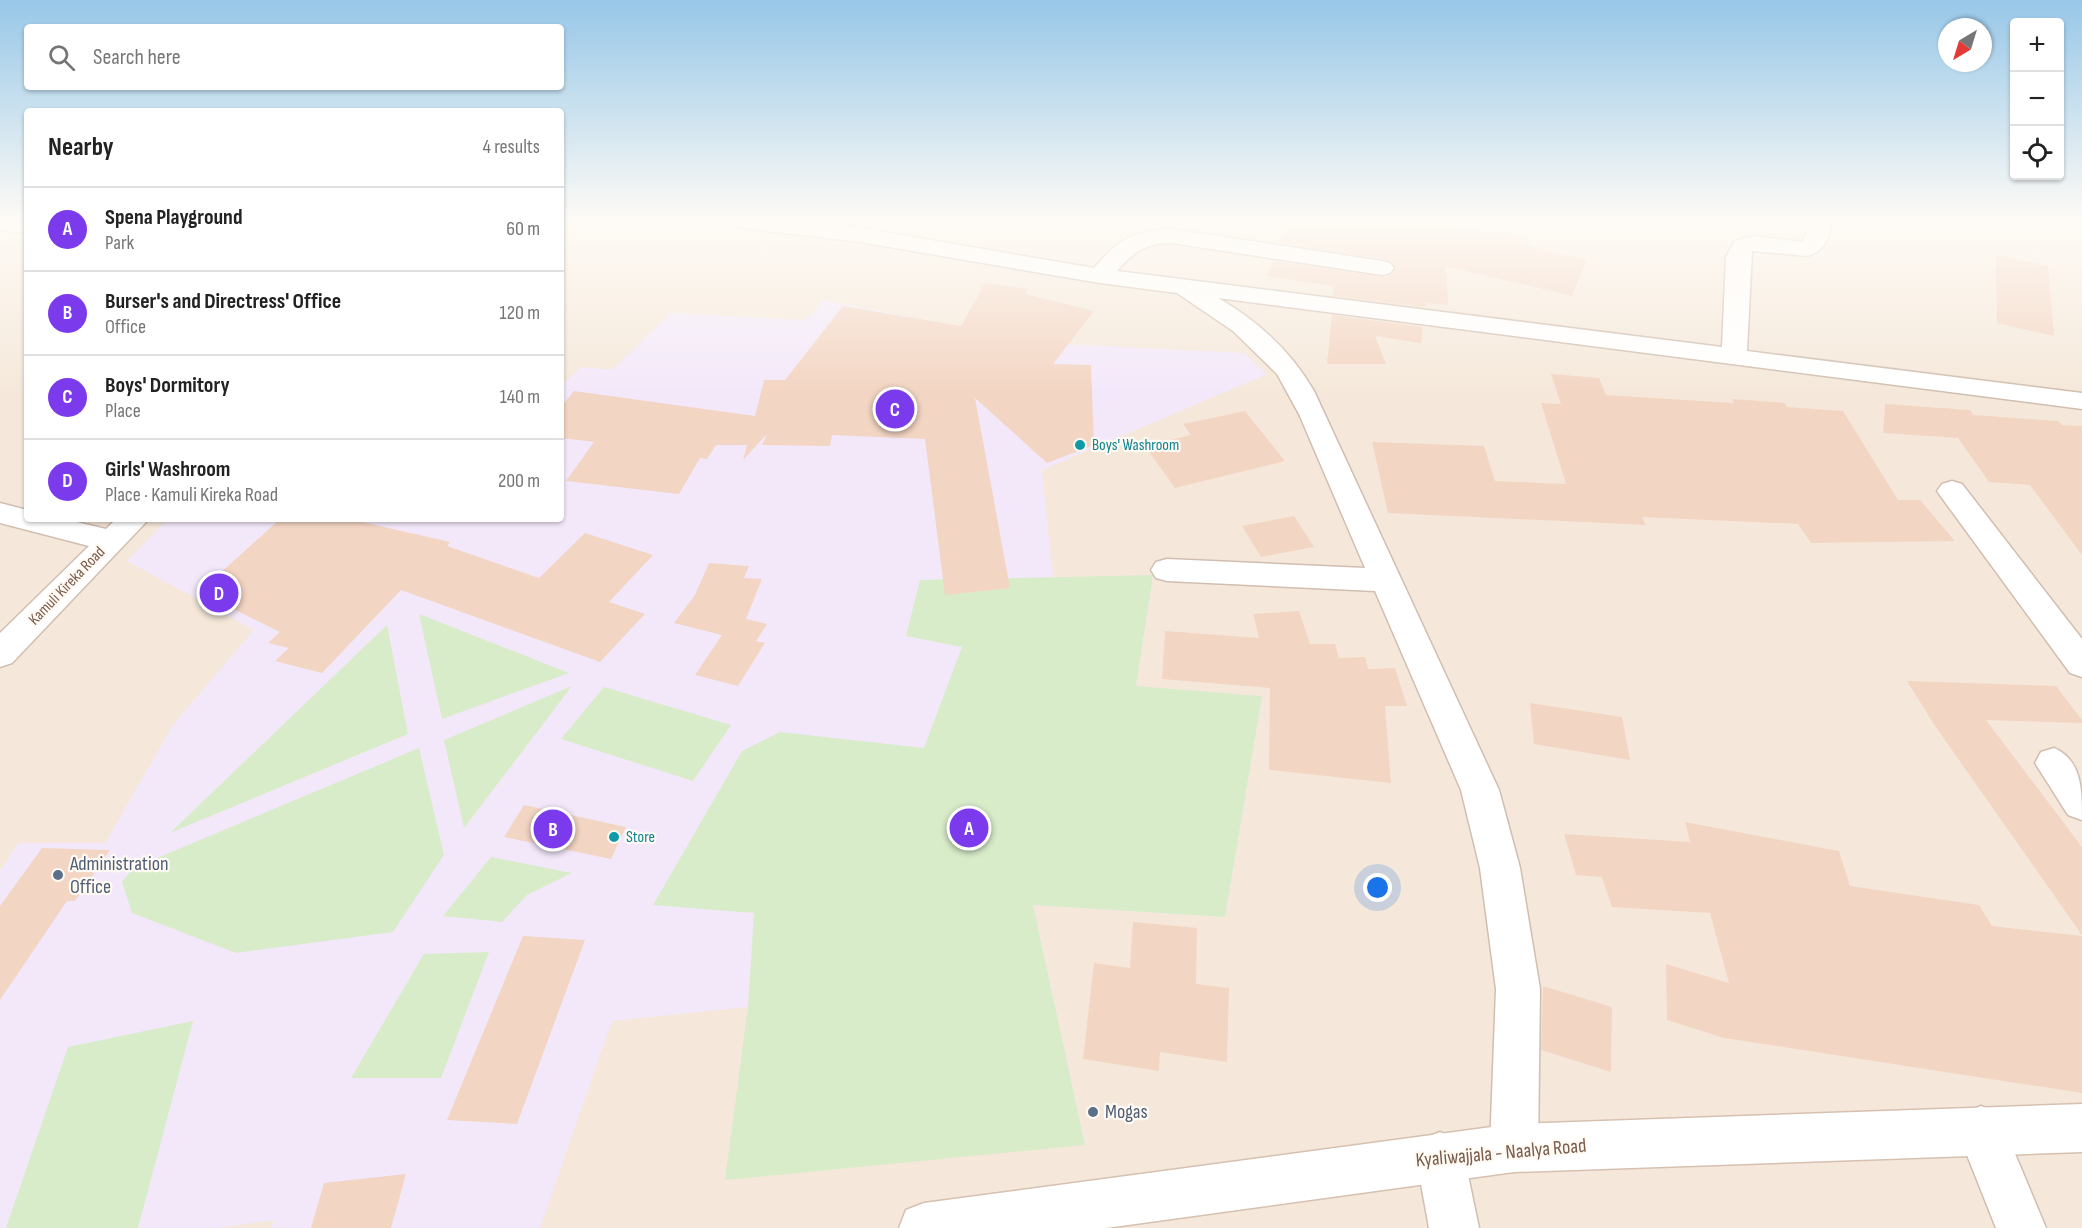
<!DOCTYPE html>
<meta charset="utf-8">
<style>
:root{--surface:#fff;--page:#f2f2f2;--text:#222;--muted:#767676;--line:#e0e0e0;--accent:#7c3aed}
body{margin:0;font-family:"Sofia Sans Condensed",sans-serif;background:var(--page);color:var(--text)}
.controls{position:absolute;right:18px;top:18px;display:grid;overflow:hidden;border-radius:6px;box-shadow:0 2px 4px #0004}
.controls button{width:54px;height:54px;display:grid;place-items:center;padding:0;border:0;border-bottom:2px solid var(--line);background:var(--surface);color:var(--text);font:30px sans-serif}
.compass{position:absolute;left:1938px;top:18px;width:54px;height:54px;border-radius:50%;background:var(--surface);box-shadow:0 2px 4px #0004;rotate:218deg}
.you{position:absolute;left:1378px;top:888px;width:21px;height:21px;margin:-15px;border:4px solid #fff;border-radius:50%;background:#1a73e8;box-shadow:0 0 0 9px #1a73e833}
.badge{display:grid;place-items:center;width:39px;height:39px;border-radius:50%;background:var(--accent);color:#fff;font-size:20px;font-weight:700}
.pin{position:absolute;translate:-50% -50%;border:3px solid #fff;box-shadow:0 2px 6px #0006}
.list{margin:0;padding:0;list-style:none}
h2{display:flex;justify-content:space-between;align-items:center;height:78px;margin:0;padding:0 24px;font-size:26px}
h2 small{font-size:20px;font-weight:400;color:var(--muted)}
.list li{display:grid;grid-template-columns:39px 1fr auto;gap:18px;align-items:center;box-sizing:border-box;height:84px;padding:0 24px;border-top:2px solid var(--line)}
.list b{display:block;font-size:22px;white-space:nowrap}
.list p{margin:0;font-size:20px;white-space:nowrap;color:var(--muted)}
.list em{font-size:20px;font-style:normal;color:var(--muted)}
.icon{flex:none;width:33px;height:33px;fill:none;stroke:currentColor;stroke-width:2;stroke-linecap:round;stroke-linejoin:round}
.map{position:relative;flex:none;width:2082px;height:1228px;overflow:hidden}
.search{position:absolute;background:var(--surface);box-shadow:0 2px 4px #0004;left:24px;top:24px;width:540px;height:66px;display:flex;align-items:center;gap:15px;box-sizing:border-box;padding:0 21px;border-radius:6px;color:var(--muted);font-size:22px}
.panel{position:absolute;background:var(--surface);box-shadow:0 2px 4px #0004;left:24px;top:108px;width:540px;height:414px;border-radius:6px}
.map>svg:first-child{display:block}
.residential{fill:#f5e8da}
.education{fill:#f3e8fa}
.green{fill:#d8ecc9}
.building{fill:#f3d5c3}
.lines{fill:none;stroke-linecap:round;stroke-linejoin:round}
.minor-casing{stroke:#d1beb0;stroke-width:3}
.secondary-casing{stroke:#d6c0b0;stroke-width:3}
.minor{fill:#fff;fill-rule:evenodd}
.secondary{fill:#fff;fill-rule:evenodd}
.culture-dot{fill:#0f9aa8;stroke:#fffaf3;stroke-width:2}
.service-dot{fill:#5c6f8a;stroke:#fffaf3;stroke-width:2}
.labels{text-anchor:middle;dominant-baseline:central;stroke-width:4.5;stroke-linejoin:round;paint-order:stroke}
.culture-label{font-size:16px;fill:#0d838f;stroke:#fffaf3;text-anchor:start}
.street-label{font-size:16px;fill:#7a5c4d;stroke:#fffaf3}
.near-service-label{font-size:20px;fill:#4e5e75;stroke:#fffaf3;text-anchor:start}
.near-street-label{font-size:20px;fill:#7a5c4d;stroke:#fffaf3}
</style>
<div class="map">
<svg width="2082" height="1228" viewBox="0 0 2082 1228">
<rect width="100%" height="100%" fill="#fdf6ec"/>
<!-- residential -->
<path class="residential" d="M 0,221 L 27,221 L 27,519 L 561,519 L 561,221 L 2082,221 L 2082,1228 L 0,1228 Z"/>
<!-- education -->
<path class="education" d="M 821,300 L 906,316 L 961,330 L 1024,342 L 1244,353 L 1267,374 L 1042,470 L 1053,579 L 1153,575 L 1136,686 L 1262,696 L 1225,917 L 1033,905 L 1085,1145 L 747,1007 L 612,1021 L 540,1228 L 272,1228 L 273,1220 L 219,1228 L 0,1228 L 0,870 L 19,843 L 105,843 L 173,725 L 254,630 L 127,561 L 168,519 L 561,519 L 561,386 L 581,367 L 612,370 L 671,313 L 803,320 L 814,314 Z"/>
<!-- green -->
<path class="green" d="M 1153,575 L 1136,686 L 1262,696 L 1225,917 L 1033,905 L 1085,1145 L 725,1180 L 748,1007 L 754,913 L 653,905 L 742,751 L 780,732 L 924,748 L 962,647 L 906,636 L 920,580 Z
M 419,614 L 569,673 L 442,719 Z
M 387,625 L 408,734 L 170,833 Z
M 572,686 L 464,828 L 444,740 Z
M 604,687 L 731,725 L 693,781 L 561,739 Z
M 419,748 L 444,855 L 393,932 L 236,953 L 132,913 L 122,882 L 133,868 Z
M 491,857 L 572,873 L 527,895 L 502,922 L 443,916 Z
M 489,952 L 441,1078 L 351,1078 L 424,954 Z
M 193,1021 L 138,1228 L 6,1228 L 68,1047 Z"/>
<!-- building -->
<path class="building" d="M 1290,221 L 1431,221 L 1530,240 L 1528,246 L 1587,260 L 1572,296 L 1446,266 L 1448,305 L 1426,303 L 1425,307 L 1333,296 L 1334,286 L 1268,276 L 1273,261 L 1382,277 L 1392,274 L 1396,267 L 1391,261 L 1383,259 L 1279,243 Z
M 1996,255 L 2048,266 L 2054,336 L 1997,323 Z
M 985,283 L 1028,289 L 1025,294 L 1094,311 L 1053,364 L 1091,365 L 1094,445 L 1047,463 L 975,398 L 1010,588 L 945,595 L 925,439 L 832,435 L 830,446 L 762,445 L 767,434 L 743,460 L 747,445 L 716,445 L 707,459 L 700,458 L 679,494 L 566,481 L 594,442 L 561,438 L 561,407 L 574,391 L 755,416 L 764,380 L 785,380 L 843,306 L 961,326 Z
M 1332,315 L 1423,327 L 1421,343 L 1375,336 L 1386,364 L 1327,364 Z
M 1551,374 L 1599,378 L 1606,395 L 1734,403 L 1732,399 L 1785,403 L 1787,407 L 1843,411 L 1898,500 L 1920,500 L 1955,541 L 1811,543 L 1798,524 L 1642,517 L 1646,525 L 1388,513 L 1372,442 L 1484,446 L 1495,481 L 1566,484 L 1541,403 L 1561,404 Z
M 1885,404 L 1970,410 L 1973,415 L 2058,421 L 2062,425 L 2082,426 L 2082,555 L 2030,485 L 1989,482 L 1958,438 L 1883,433 Z
M 1245,411 L 1285,461 L 1175,488 L 1145,446 L 1191,435 L 1183,424 Z
M 1294,516 L 1314,547 L 1261,557 L 1242,526 Z
M 280,519 L 349,519 L 450,542 L 447,546 L 539,578 L 585,533 L 653,555 L 609,602 L 645,614 L 600,662 L 401,590 L 322,673 L 275,661 L 289,648 L 268,643 L 280,632 L 199,592 Z
M 709,563 L 749,566 L 744,578 L 762,579 L 746,619 L 767,624 L 756,641 L 765,643 L 738,686 L 695,675 L 722,635 L 674,623 L 695,595 Z
M 1299,611 L 1310,644 L 1335,644 L 1339,658 L 1365,657 L 1368,669 L 1395,668 L 1407,706 L 1385,706 L 1391,783 L 1269,770 L 1270,688 L 1162,679 L 1165,631 L 1259,638 L 1253,614 Z
M 1907,681 L 2056,686 L 2082,720 L 2082,723 L 1986,720 L 2082,847 L 2082,935 L 1935,726 Z
M 1530,703 L 1622,717 L 1630,760 L 1534,744 Z
M 524,805 L 626,827 L 611,859 L 504,837 Z
M 1685,822 L 1839,851 L 1850,886 L 1979,905 L 1992,926 L 2082,936 L 2082,1093 L 1724,1038 L 1667,1020 L 1666,964 L 1729,983 L 1710,913 L 1612,907 L 1602,877 L 1576,875 L 1564,834 L 1690,842 Z
M 42,848 L 110,850 L 75,901 L 67,901 L 0,1000 L 0,906 Z
M 1133,922 L 1197,928 L 1196,984 L 1229,988 L 1227,1062 L 1160,1052 L 1159,1071 L 1083,1059 L 1094,963 L 1130,968 Z
M 523,936 L 585,940 L 517,1124 L 447,1120 Z
M 1543,986 L 1612,1007 L 1611,1072 L 1541,1050 Z
M 406,1174 L 391,1228 L 311,1228 L 324,1183 Z"/>
<g class="lines">
<defs>
<path id="minor" d="M 0,221 L 27,221 L 27,233 L 0,230 Z
M 731,221 L 799,221 L 860,228 L 1094,268 C 1119,239 1133,230 1172,229 L 1382,261 L 1390,263 L 1394,268 L 1390,273 L 1382,275 L 1172,243 C 1146,243 1134,251 1117,271 L 1722,347 L 1726,257 L 1735,241 L 1754,236 L 1802,242 L 1811,221 L 1833,221 C 1828,238 1826,251 1807,256 L 1752,251 L 1747,351 L 2082,393 L 2082,409 L 1218,298 C 1258,321 1291,351 1314,391 L 1499,790 L 1520,868 L 1540,989 L 1538,1148 L 1531,1165 L 1514,1172 L 1497,1165 L 1490,1148 L 1496,989 L 1480,868 L 1461,790 L 1375,591 L 1167,581 L 1156,578 L 1151,570 L 1156,562 L 1167,559 L 1365,568 L 1299,414 L 1277,374 L 1233,331 L 1177,293 L 1100,283 L 860,242 L 742,228 L 734,226 Z
M 1952,481 L 1962,484 L 2082,639 L 2082,677 L 2070,673 L 1942,498 L 1937,491 L 1942,484 Z
M 0,503 L 27,510 L 27,519 L 64,519 L 106,529 L 116,519 L 149,519 L 12,663 L 0,667 L 0,633 L 89,546 L 0,523 Z
M 2054,748 C 2082,760 2082,790 2082,820 L 2068,815 L 2035,763 L 2041,752 Z
M 1981,1106 L 1998,1113 L 2046,1228 L 1996,1228 L 1957,1130 L 1964,1113 Z
M 1440,1132 L 1457,1139 L 1464,1156 L 1479,1228 L 1429,1228 L 1416,1156 L 1423,1139 Z"/>
<path id="secondary" d="M 2082,1104 L 2082,1152 L 1514,1172 L 1106,1228 L 899,1228 L 906,1210 L 924,1203 L 1514,1124 Z"/>
</defs>
<!-- minor casing -->
<use href="#minor" class="minor-casing"/>
<!-- secondary casing -->
<use href="#secondary" class="secondary-casing"/>
<!-- minor -->
<use href="#minor" class="minor"/>
<!-- secondary -->
<use href="#secondary" class="secondary"/>
</g>
<!-- sky -->
<linearGradient id="sky" x2="0" y2="1"><stop stop-color="#97c7e8"/><stop offset="0.56" stop-color="#fefbf6"/><stop offset="1" stop-color="#fefbf6" stop-opacity="0"/></linearGradient>
<rect width="2082" height="393" fill="url(#sky)"/>
<!-- markers -->
<g class="culture-dot">
<circle cx="1080" cy="445" r="6"/>
<circle cx="614" cy="837" r="6"/>
</g>
<g class="service-dot">
<circle cx="58" cy="875" r="6"/>
<circle cx="1093" cy="1112" r="6"/>
</g>
<g class="labels">
<!-- culture labels -->
<g class="culture-label">
<text x="1092" y="445">Boys' Washroom</text>
<text x="626" y="837">Store</text>
</g>
<!-- street labels -->
<g class="street-label">
<text transform="translate(67 586) rotate(-46)">Kamuli Kireka Road</text>
</g>
<!-- near-service labels -->
<g class="near-service-label">
<text x="70" y="864">Administration<tspan x="70" dy="23">Office</tspan></text>
<text x="1105" y="1112">Mogas</text>
</g>
<!-- near-street labels -->
<g class="near-street-label">
<text transform="translate(1501 1153) rotate(-5)">Kyaliwajjala - Naalya Road</text>
</g>
</g>
</svg>
<div class="controls">
<button>+</button>
<button>−</button>
<button><svg class="icon" aria-label="locate" viewBox="0 0 24 24"><circle cx="12" cy="12" r="6"/><path d="M12 2v4M12 18v4M2 12h4M18 12h4"/></svg></button>
</div>
<svg class="compass" viewBox="-18 -18 36 36"><path d="M0-13l5 13h-10z" fill="#e53935"/><path d="M0 13l5-13h-10z" fill="#767676"/></svg>
<div class="you"></div>
<div class="pin badge" style="left:969px;top:828px">A</div>
<div class="pin badge" style="left:553px;top:829px">B</div>
<div class="pin badge" style="left:895px;top:409px">C</div>
<div class="pin badge" style="left:219px;top:593px">D</div>
<div class="search"><svg class="icon" aria-label="search" viewBox="0 0 24 24"><circle cx="10" cy="10" r="6"/><path d="M15 15l6 6"/></svg>Search here</div>
<section class="panel">
<h2>Nearby<small>4 results</small></h2>
<ul class="list">
<li><span class="badge">A</span><div><b>Spena Playground</b><p>Park</p></div><em>60 m</em></li>
<li><span class="badge">B</span><div><b>Burser's and Directress' Office</b><p>Office</p></div><em>120 m</em></li>
<li><span class="badge">C</span><div><b>Boys' Dormitory</b><p>Place</p></div><em>140 m</em></li>
<li><span class="badge">D</span><div><b>Girls' Washroom</b><p>Place · Kamuli Kireka Road</p></div><em>200 m</em></li>
</ul>
</section>
</div>
